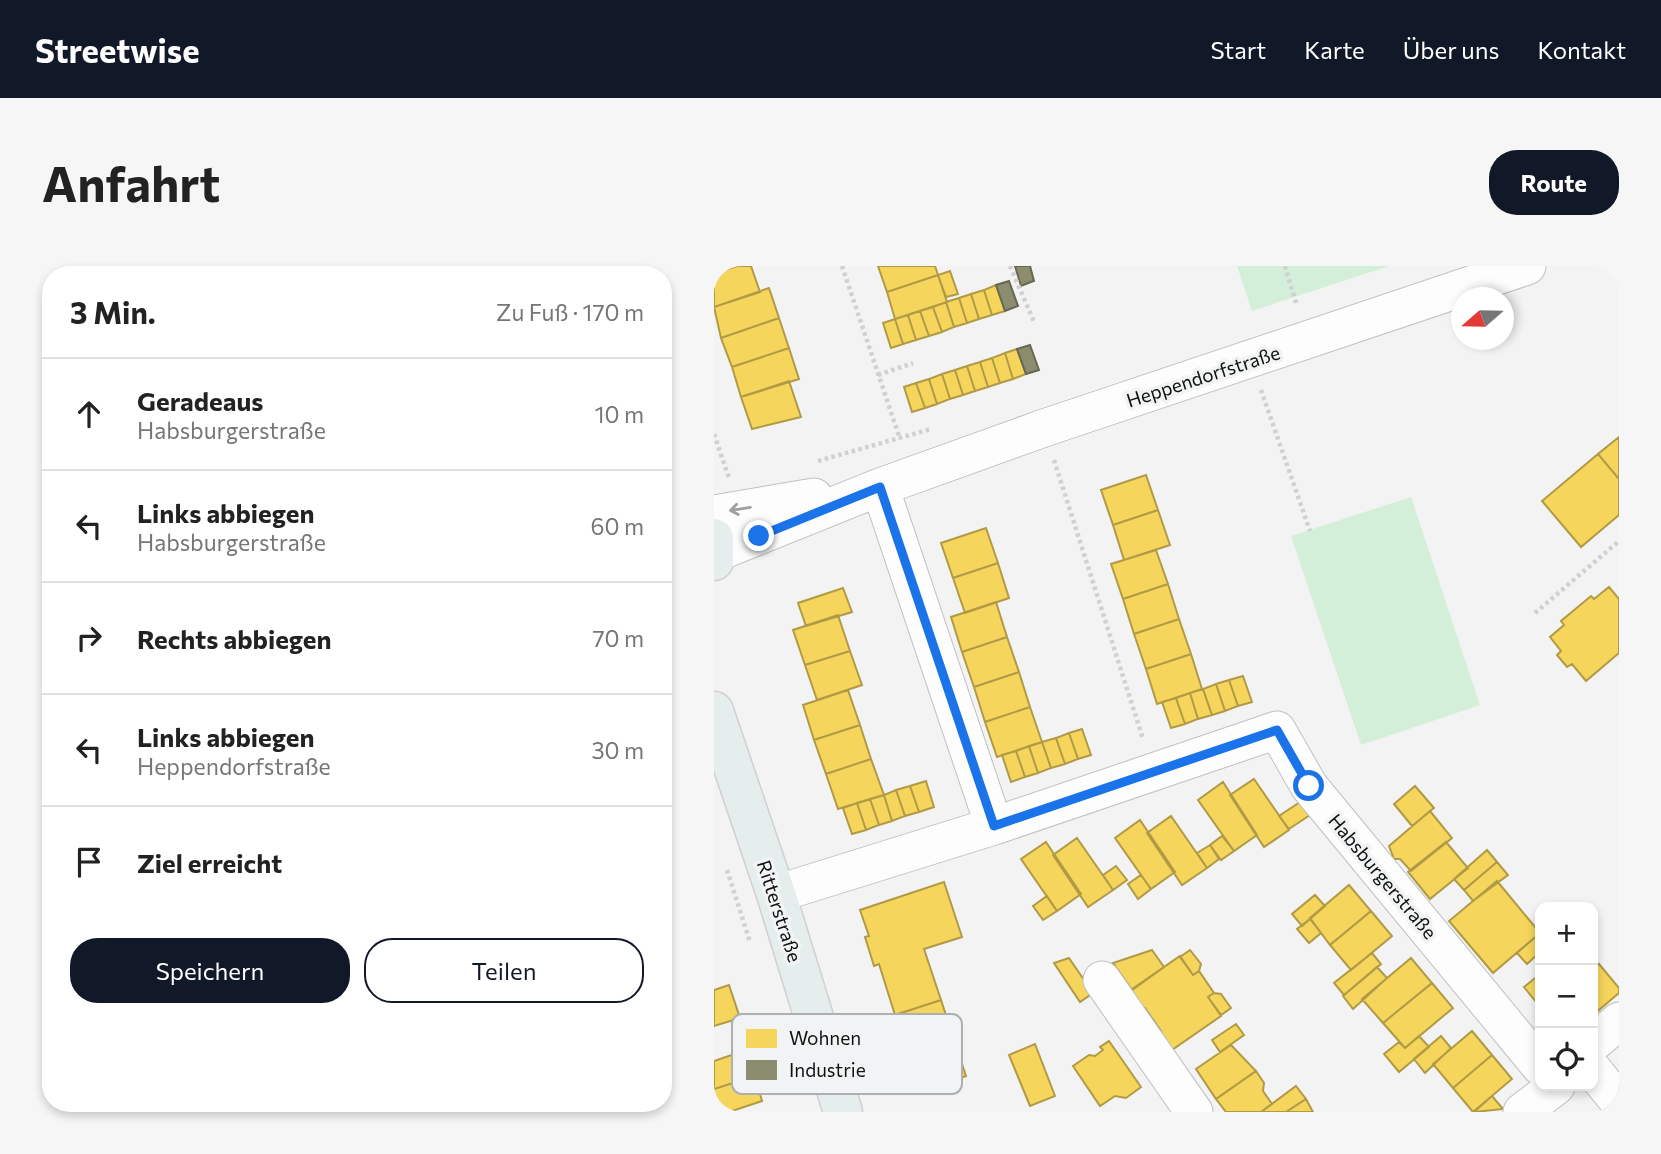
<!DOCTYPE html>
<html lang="de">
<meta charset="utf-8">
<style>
:root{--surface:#fff;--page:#f6f6f6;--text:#222;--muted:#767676;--line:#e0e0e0;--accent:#111827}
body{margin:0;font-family:Commissioner,sans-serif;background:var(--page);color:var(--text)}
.controls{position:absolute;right:21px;bottom:21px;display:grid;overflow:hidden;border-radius:14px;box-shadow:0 4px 10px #0003}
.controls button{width:63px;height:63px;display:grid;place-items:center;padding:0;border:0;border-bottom:2px solid var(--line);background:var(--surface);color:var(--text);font:35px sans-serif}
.compass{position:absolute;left:737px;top:21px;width:63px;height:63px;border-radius:50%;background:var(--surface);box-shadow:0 4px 10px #0003;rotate:250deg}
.stop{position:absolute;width:21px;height:21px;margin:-16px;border:5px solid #1a73e8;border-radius:50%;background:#fff}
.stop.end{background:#1a73e8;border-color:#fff;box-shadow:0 2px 7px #0008}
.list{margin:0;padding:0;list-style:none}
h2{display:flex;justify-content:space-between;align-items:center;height:91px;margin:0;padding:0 28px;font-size:30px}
h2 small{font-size:23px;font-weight:400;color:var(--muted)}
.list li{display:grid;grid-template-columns:46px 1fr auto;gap:21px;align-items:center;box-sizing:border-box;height:112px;padding:0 28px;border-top:2px solid var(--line)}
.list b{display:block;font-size:26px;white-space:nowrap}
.list p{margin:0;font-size:23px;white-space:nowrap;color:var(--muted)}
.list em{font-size:23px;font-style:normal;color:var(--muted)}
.actions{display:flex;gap:14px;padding:21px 28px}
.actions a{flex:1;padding:16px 0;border:2px solid var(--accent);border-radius:28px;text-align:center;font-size:24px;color:var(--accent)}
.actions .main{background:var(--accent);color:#fff}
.icon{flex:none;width:38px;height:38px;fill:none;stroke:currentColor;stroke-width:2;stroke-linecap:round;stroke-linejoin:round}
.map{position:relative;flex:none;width:905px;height:846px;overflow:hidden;border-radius:28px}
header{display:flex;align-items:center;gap:42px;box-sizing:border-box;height:98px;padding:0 35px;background:var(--accent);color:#fff}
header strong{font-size:33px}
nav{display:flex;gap:38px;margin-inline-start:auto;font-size:24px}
.intro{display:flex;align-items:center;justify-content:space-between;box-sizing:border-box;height:168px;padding:0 42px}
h1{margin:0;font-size:49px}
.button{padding:18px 32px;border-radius:28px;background:var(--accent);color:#fff;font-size:24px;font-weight:700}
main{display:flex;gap:42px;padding:0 42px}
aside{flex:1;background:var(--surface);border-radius:28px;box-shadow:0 4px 10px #0003}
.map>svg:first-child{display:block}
.green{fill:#d4efd9}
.homes{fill:#f6d55c;stroke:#b19a46;stroke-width:2}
.industry{fill:#8c8c6e;stroke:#676752;stroke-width:2}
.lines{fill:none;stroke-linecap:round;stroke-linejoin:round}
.minor-casing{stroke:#c0c0c0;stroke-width:39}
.major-casing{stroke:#d0d0d0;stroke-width:41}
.path{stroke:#d0d0d0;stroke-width:4.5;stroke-dasharray:3.5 3.5;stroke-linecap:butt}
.minor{stroke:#fdfdfd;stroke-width:37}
.major{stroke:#e5eeec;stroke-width:38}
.oneway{stroke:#9e9f9f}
.route{stroke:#1a73e8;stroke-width:9}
.labels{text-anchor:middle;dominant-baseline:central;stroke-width:7;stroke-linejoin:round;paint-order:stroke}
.street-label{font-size:19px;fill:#101111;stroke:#f2f3f4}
.key{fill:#f2f3f4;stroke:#aeafb0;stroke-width:2}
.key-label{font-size:19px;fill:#101111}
</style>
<header>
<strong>Streetwise</strong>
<nav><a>Start</a><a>Karte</a><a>Über uns</a><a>Kontakt</a></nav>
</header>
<div class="intro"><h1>Anfahrt</h1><a class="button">Route</a></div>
<main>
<aside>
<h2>3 Min.<small>Zu Fuß · 170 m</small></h2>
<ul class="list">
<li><svg class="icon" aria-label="ahead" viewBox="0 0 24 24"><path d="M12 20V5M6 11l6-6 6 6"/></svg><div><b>Geradeaus</b><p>Habsburgerstraße</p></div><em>10 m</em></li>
<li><svg class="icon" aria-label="left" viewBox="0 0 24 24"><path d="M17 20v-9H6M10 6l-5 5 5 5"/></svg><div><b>Links abbiegen</b><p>Habsburgerstraße</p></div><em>60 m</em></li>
<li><svg class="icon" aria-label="right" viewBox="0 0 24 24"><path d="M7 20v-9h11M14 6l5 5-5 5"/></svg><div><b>Rechts abbiegen</b></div><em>70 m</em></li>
<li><svg class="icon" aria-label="left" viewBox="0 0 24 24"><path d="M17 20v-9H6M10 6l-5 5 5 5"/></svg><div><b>Links abbiegen</b><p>Heppendorfstraße</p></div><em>30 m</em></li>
<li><svg class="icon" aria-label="arrive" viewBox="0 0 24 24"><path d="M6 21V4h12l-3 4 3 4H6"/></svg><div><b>Ziel erreicht</b></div></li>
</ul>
<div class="actions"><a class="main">Speichern</a><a>Teilen</a></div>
</aside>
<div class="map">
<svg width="905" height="846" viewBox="0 0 905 846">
<rect width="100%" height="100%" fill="#f3f3f3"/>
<!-- green -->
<path class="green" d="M 523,0 L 675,0 L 538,45 Z
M 697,231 L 766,439 L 647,479 L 577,270 Z"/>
<!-- homes -->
<path class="homes" d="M 23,0 L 37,0 L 46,26 L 0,41 L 0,8 Z
M 164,0 L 221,0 L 224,9 L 173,26 Z
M 236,5 L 244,28 L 232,31 L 224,9 Z
M 224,9 L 233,36 L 181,53 L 173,26 Z
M 282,19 L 291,45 L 278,49 L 270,24 Z
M 55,22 L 65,52 L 7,72 L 0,41 Z
M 270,24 L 278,49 L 265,53 L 257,28 Z
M 257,28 L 265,53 L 253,57 L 245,32 Z
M 245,32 L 253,57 L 240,61 L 232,36 Z
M 232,36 L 240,61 L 228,66 L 219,41 Z
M 219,41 L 228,66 L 215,70 L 206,45 Z
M 206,45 L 215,70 L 202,74 L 194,49 Z
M 194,49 L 202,74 L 189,78 L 181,53 Z
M 65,52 L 75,82 L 18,101 L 7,72 Z
M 181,53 L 189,78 L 177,82 L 169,57 Z
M 75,82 L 85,113 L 27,131 L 18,101 Z
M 303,83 L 312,108 L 299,113 L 291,87 Z
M 291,87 L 299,113 L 286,117 L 278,92 Z
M 278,92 L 286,117 L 274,121 L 266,96 Z
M 266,96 L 274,121 L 261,125 L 253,100 Z
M 253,100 L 261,125 L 249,129 L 241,104 Z
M 241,104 L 249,129 L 236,133 L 228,108 Z
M 228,108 L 236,133 L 223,138 L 215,113 Z
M 215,113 L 223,138 L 211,142 L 202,117 Z
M 75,115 L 87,151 L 38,163 L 27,131 Z
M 202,117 L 211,142 L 198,146 L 190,121 Z
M 905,171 L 905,213 L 884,188 Z
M 884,188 L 905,213 L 905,249 L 867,281 L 828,235 Z
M 432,209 L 444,244 L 399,259 L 387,224 Z
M 444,244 L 456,279 L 410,294 L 399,259 Z
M 272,262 L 284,297 L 239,312 L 227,277 Z
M 442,284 L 454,318 L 409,333 L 397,298 Z
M 284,297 L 295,332 L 251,347 L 239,312 Z
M 454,318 L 465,353 L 420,368 L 409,333 Z
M 895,321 L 905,333 L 905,387 L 872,415 L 858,398 L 853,401 L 843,389 L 847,385 L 836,371 L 850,359 L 847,355 L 877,330 L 880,333 Z
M 129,322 L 138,346 L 92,360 L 84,337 Z
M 282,336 L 293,371 L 248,386 L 237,351 Z
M 124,349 L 136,385 L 91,399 L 79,364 Z
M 465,353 L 477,388 L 432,403 L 420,368 Z
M 293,371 L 305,406 L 260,421 L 248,386 Z
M 136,385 L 148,419 L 103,434 L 91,399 Z
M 477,388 L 488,423 L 443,438 L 432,403 Z
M 305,406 L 316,441 L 271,456 L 260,421 Z
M 529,410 L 538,436 L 524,440 L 515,414 Z
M 515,414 L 524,440 L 511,445 L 502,418 Z
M 502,418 L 511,445 L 498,449 L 489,423 Z
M 489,423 L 498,449 L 484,453 L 476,427 Z
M 134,424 L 146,459 L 100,474 L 89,439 Z
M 476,427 L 484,453 L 471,458 L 462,432 Z
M 462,432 L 471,458 L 457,462 L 448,436 Z
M 316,441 L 328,476 L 283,491 L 271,456 Z
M 146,459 L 157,493 L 112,508 L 100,474 Z
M 368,463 L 377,489 L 364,493 L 355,467 Z
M 355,467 L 364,493 L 351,498 L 342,472 Z
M 342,472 L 351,498 L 337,502 L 328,476 Z
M 328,476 L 337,502 L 324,507 L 315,480 Z
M 315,480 L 324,507 L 311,511 L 302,485 Z
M 302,485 L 311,511 L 297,516 L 288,489 Z
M 157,493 L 170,529 L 124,543 L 112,508 Z
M 540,513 L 575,564 L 550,581 L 516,529 Z
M 212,515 L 220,541 L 205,546 L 196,520 Z
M 509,516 L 543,569 L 520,585 L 484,534 Z
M 196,520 L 205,546 L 191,550 L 182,524 Z
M 701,520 L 720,542 L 698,560 L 680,538 Z
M 182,524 L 191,550 L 178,555 L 170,529 Z
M 170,529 L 178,555 L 165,559 L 156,533 Z
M 156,533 L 165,559 L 152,564 L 143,537 Z
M 586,536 L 596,549 L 575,563 L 565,550 Z
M 143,537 L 152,564 L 138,568 L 129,542 Z
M 716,545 L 738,572 L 697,605 L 686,593 L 680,593 L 675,580 Z
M 457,550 L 493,602 L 468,619 L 433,567 Z
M 426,554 L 461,606 L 437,623 L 401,572 Z
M 508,570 L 520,585 L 507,594 L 496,579 Z
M 363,572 L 399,624 L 374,641 L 339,589 Z
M 332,576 L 367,628 L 343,645 L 307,593 Z
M 732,576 L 754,602 L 716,633 L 694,606 Z
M 496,579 L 505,593 L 493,602 L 483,587 Z
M 773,584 L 783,596 L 750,624 L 740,613 Z
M 783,596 L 794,609 L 759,635 L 750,624 Z
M 402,600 L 413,614 L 399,624 L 389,609 Z
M 427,609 L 437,623 L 424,633 L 414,618 Z
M 783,615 L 826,667 L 779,707 L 735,655 Z
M 230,616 L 248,671 L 210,683 L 227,734 L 181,749 L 165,698 L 160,700 L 151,671 L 155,670 L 146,644 Z
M 635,619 L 657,645 L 616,679 L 596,652 Z
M 601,629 L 611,640 L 588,660 L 578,648 Z
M 333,630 L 343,645 L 329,654 L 319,640 Z
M 657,645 L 678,670 L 637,704 L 616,679 Z
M 596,653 L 607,667 L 595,677 L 583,663 Z
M 826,667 L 826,686 L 813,698 L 803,687 Z
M 438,684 L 450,701 L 418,724 L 399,697 Z
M 476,684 L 487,698 L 485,705 L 479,709 L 466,691 Z
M 658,687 L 667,698 L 630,729 L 620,717 Z
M 466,690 L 479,709 L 485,705 L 500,727 L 494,731 L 507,750 L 455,786 L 443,767 L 447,765 L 431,742 L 427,744 L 414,726 Z
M 355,692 L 379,727 L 366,736 L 340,697 Z
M 697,692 L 718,717 L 669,757 L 648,733 Z
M 885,698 L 905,722 L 905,727 L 879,749 L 879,704 Z
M 663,701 L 673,712 L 639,743 L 629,730 Z
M 826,708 L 826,741 L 810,721 Z
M 718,717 L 739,742 L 691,782 L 669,757 Z
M 15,719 L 26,752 L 0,760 L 0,724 Z
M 500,727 L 507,728 L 517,742 L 507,749 L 494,731 Z
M 227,734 L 252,810 L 207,825 L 181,749 Z
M 522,758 L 530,769 L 506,786 L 498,774 Z
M 758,765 L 778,789 L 739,822 L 719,798 Z
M 705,770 L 715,781 L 685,806 L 670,788 L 685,776 L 691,782 Z
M 727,770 L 737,782 L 711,807 L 700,793 Z
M 395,775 L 427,821 L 412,832 L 401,830 L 386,840 L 359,800 L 375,789 L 381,790 L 389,784 L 386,781 Z
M 321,778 L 341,830 L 316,840 L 295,789 Z
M 517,779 L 542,805 L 502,833 L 482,803 Z
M 32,784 L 41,810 L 0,823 L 0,795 Z
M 778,789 L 798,813 L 759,846 L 739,822 Z
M 542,805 L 550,817 L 549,825 L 558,838 L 547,846 L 512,846 L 502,833 Z
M 41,810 L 48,835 L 15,846 L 0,846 L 0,823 Z
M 582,820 L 592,833 L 572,846 L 547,846 Z
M 778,830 L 789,843 L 760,846 Z
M 592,833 L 599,846 L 572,846 Z"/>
<!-- industry -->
<path class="industry" d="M 301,0 L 316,0 L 320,15 L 307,20 Z
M 295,15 L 304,40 L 291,45 L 282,19 Z
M 316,79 L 325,104 L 312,108 L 303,83 Z"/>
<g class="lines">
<defs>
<path id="minor" d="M 166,221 L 280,560
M 0,248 L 100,231
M 2,287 L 166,221 L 330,162 L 813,0
M 62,628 L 280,560 L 563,464 L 595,520 L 826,800
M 388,714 L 480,846
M 879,777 L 905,755
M 879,804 L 905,836
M 808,846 L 842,820"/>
<path id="major" d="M 0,272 L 0,295
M 0,445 L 62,628 L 129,846"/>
</defs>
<!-- minor casing -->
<use href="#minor" class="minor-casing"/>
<!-- major casing -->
<use href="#major" class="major-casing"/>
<!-- path -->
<path class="path" d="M 128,0 L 186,173
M 296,0 L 321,58
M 571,0 L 583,40
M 164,109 L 199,97
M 547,124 L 596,265
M 0,168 L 15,212
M 340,194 L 429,473
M 104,195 L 217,163
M 821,347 L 905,275
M 13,604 L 36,676"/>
<!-- minor -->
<use href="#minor" class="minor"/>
<!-- major -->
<use href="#major" class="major"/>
</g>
<!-- one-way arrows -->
<defs><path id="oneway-shaft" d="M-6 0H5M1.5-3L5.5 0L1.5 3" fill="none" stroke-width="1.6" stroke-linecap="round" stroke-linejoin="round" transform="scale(1.75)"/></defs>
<use class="oneway" href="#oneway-shaft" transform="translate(26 243) rotate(171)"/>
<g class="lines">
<!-- route -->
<path class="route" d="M 45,270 L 166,221 L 280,560 L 563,464 L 595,520"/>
</g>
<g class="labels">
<!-- street labels -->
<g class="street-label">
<text transform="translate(489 110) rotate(-18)">Heppendorfstraße</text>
<text transform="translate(669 610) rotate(50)">Habsburgerstraße</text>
<text transform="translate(66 645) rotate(72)">Ritterstraße</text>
</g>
</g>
<!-- legend -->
<rect x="18" y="748" width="230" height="80" rx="10" class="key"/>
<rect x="32" y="763" width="31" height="19" fill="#f6d55c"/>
<rect x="32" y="794" width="31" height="20" fill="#8c8c6e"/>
<g class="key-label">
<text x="75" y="779">Wohnen</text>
<text x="75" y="811">Industrie</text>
</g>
</svg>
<div class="controls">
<button>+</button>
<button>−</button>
<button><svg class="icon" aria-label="locate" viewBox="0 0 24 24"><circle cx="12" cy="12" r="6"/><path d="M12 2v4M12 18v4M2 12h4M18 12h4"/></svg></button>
</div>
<svg class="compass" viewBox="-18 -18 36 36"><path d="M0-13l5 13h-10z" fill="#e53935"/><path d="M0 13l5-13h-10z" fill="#767676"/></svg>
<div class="stop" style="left:595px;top:520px"></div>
<div class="stop end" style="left:45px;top:270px"></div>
</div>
</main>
